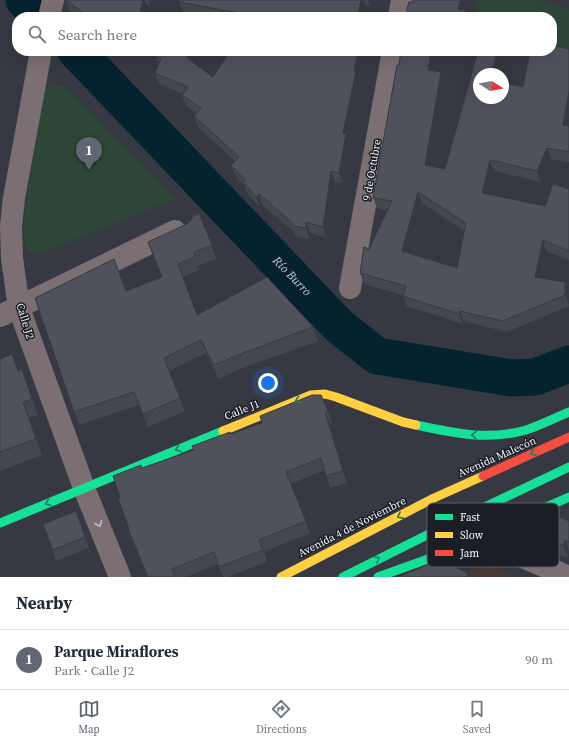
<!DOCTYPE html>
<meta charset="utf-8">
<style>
:root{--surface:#fff;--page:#f6f6f7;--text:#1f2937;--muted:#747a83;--line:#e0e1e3;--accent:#606773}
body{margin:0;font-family:"Source Serif 4",serif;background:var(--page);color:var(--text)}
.compass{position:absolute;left:473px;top:68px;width:36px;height:36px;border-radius:50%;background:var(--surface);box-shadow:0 4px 16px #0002;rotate:101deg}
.you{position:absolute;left:268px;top:383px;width:14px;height:14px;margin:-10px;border:3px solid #fff;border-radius:50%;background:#1a73e8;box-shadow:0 0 0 6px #1a73e833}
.badge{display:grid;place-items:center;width:26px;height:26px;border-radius:50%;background:var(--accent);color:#fff;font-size:13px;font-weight:700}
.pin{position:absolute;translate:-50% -33px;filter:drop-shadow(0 1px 2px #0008)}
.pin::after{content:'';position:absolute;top:21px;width:14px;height:12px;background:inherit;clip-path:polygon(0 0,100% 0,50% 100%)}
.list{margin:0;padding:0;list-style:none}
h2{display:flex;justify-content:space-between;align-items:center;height:52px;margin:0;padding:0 16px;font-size:17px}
h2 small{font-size:13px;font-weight:400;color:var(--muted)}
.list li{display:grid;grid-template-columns:26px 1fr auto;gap:12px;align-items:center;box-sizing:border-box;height:60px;padding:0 16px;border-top:1px solid var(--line)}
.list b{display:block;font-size:15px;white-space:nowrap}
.list p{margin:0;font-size:13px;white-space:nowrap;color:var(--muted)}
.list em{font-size:13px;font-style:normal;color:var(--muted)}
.icon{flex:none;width:22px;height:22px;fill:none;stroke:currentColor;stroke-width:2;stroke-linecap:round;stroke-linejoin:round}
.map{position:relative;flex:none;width:569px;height:577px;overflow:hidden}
.search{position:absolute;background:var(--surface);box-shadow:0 4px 16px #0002;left:12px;right:12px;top:12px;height:44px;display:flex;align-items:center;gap:10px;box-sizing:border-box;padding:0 14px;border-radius:16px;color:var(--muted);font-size:15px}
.sheet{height:112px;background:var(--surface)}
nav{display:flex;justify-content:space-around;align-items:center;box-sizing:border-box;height:56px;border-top:1px solid var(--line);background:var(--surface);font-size:11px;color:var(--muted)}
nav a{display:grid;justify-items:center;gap:2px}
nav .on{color:var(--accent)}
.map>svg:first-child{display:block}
.commercial{fill:#4a3a35}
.green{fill:#2e4738}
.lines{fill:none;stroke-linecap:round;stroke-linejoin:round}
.river{stroke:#05222f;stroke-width:37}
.street{stroke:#7b6f73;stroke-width:22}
.fast{stroke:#16e098;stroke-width:9}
.slow{stroke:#ffcf43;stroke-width:9}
.jam{stroke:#f24e42;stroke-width:9}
.wall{fill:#45474e;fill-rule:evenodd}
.shaded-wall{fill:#383940}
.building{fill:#50525b;stroke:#383940;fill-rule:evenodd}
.oneway{stroke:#197f5f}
.oneway2{stroke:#c2bec7}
.labels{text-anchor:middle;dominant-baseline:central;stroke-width:3;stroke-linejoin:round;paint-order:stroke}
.street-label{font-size:11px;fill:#f1f3ff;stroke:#1c1e26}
.water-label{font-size:12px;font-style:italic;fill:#92dbfc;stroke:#1c1e26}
.key{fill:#1c1e26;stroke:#5c5e67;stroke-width:1}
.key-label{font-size:11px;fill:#f1f3ff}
</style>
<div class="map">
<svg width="569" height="577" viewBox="0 0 569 577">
<rect width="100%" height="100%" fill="#373942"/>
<!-- commercial -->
<path class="commercial" d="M 490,566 L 515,577 L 445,577 Z"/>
<!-- green -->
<path class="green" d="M 477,0 L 538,0 L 569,10 L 569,60 L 552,51 L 552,17 L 498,17 L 495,14 L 483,17 L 472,17 Z
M 50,84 L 65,87 L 175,199 L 44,252 C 37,253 29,253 26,246 C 19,233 31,174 34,158 C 37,137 40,115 43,94 L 46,88 Z"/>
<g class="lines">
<!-- river -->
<path class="river" d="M 24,0 L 41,17
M 76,51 L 339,326 L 377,356 L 511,378 L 535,377 L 569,364"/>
<!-- street -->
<path class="street" d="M 49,17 L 53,0
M 399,17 L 402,0
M 41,51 L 14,198 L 11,226 L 12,258 L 19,308 L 84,488 L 120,577
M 350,288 L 393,51
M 0,316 L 175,231
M 525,516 L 511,552 L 569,577"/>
<!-- fast -->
<path class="fast" d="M 416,425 C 455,433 486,441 526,430 C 541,425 555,418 569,412
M 0,523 L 223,431
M 343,577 L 453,522 L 569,467
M 378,577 L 428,559 L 569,497"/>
<!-- slow -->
<path class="slow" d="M 223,431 L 311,395 L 325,394 L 336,397 L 403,422 L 416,425
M 281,577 L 434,498 L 483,476"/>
<!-- jam -->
<path class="jam" d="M 483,476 L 569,437"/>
</g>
<!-- wall -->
<path class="wall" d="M 66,0 L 151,0 L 150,5 L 147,5 L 148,7 L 146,17 L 78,17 L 69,10 Z
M 179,0 L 372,0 L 370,7 L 366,6 L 364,17 L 208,17 L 183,12 L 179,2 Z
M 552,45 L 569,49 L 569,162 L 551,159 L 541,182 L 494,171 L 488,194 L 545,206 L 553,184 L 569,189 L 569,260 L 546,251 L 541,278 L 565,282 L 569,292 L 569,306 L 507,332 L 463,321 L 463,324 L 407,306 L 403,296 L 403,295 L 364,284 L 360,273 L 364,247 L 369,249 L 387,210 L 377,208 L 373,198 L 397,65 L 399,65 L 401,51 L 437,51 L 433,71 L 441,72 L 445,83 L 430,166 L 445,169 L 478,51 L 494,51 L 497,52 L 501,63 L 498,74 L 479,74 L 479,98 L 503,98 L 503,83 L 523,87 L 530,51 L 552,51 ZM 422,203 L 464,231 L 457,268 L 408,253 Z
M 202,51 L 194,63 L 213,77 L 230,51 L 356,51 L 356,52 L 362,63 L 359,79 L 360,82 L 348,141 L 350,145 L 343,183 L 335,182 L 327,238 L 310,233 L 310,239 L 297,237 L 293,231 L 262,205 L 260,207 L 247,193 L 244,185 L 235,175 L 231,165 L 235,161 L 198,127 L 194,116 L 197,113 L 186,106 L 182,95 L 183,94 L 159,84 L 155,73 L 159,64 L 156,57 Z
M 199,213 L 216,259 L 198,266 L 200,270 L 183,277 L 197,315 L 313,327 L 318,341 L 243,368 L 219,379 L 206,353 L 169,371 L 185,411 L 148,427 L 139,405 L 79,425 L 74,412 L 126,291 L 161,277 L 187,224 Z
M 0,359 L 18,371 L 28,385 L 38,415 L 29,418 L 42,455 L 0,471 Z
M 328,411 L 332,423 L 330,424 L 347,483 L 330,488 L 324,470 L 291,484 L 310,533 L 264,552 L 267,562 L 228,577 L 223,577 L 218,564 L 186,577 L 147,577 L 128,529 L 129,529 L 120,497 L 142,468 L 194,450 L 231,434 Z
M 76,511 L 89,548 L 56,561 L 43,524 Z
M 569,521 L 569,555 L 568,558 L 528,543 L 523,530 Z"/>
<!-- shaded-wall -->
<path class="shaded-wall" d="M 143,0 L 145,0 L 148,7 L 146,17 L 139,17 Z
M 148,0 L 151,0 L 150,5 Z
M 361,0 L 364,0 L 366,6 L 364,17 L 357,17 Z
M 368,0 L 372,0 L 370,7 Z
M 461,0 L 468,0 L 463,17 L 458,9 Z
M 191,51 L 202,51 L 191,69 L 187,58 Z
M 431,51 L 437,51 L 432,81 L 428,70 Z
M 358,52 L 362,63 L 359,79 L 360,82 L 348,141 L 350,145 L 343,183 L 339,173 L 343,133 Z
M 497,52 L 501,63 L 498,74 L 491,74 Z
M 441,72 L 445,83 L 429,175 L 425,165 Z
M 569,91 L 569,125 L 567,136 L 563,125 Z
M 547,148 L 551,159 L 541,182 L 537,171 Z
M 490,160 L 494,171 L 486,203 L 482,193 Z
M 331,171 L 335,182 L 327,238 L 323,227 Z
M 418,192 L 422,203 L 406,262 L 402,251 Z
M 259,194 L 262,205 L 260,207 L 256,197 Z
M 306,222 L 310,233 L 310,239 L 306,228 Z
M 543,240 L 546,251 L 539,288 L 535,277 Z
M 565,282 L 569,292 L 569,305 L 565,295 Z
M 460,311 L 463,321 L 463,324 L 459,314 Z
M 22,369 L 28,385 L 38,415 L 32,399 Z
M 325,412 L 330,424 L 347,483 L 343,471 Z
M 565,540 L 569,551 L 569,555 L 568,558 L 563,545 Z"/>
<!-- building -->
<path class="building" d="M 66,0 L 143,0 L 139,17 L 109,17 L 100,15 L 100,17 L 88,17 Z
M 179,0 L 361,0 L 357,17 L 238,17 L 239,13 L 179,2 Z
M 413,0 L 461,0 L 458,9 L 466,10 L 465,15 L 476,17 L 405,17 L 409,2 L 413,2 Z
M 552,45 L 569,49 L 569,91 L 563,125 L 569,126 L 569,152 L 547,148 L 537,171 L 490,160 L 482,193 L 545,206 L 553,184 L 569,189 L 569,251 L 543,240 L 535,277 L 565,282 L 565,295 L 503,321 L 460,311 L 459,314 L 403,296 L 406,286 L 360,273 L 364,247 L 369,249 L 392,201 L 373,198 L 397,65 L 399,65 L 401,51 L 431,51 L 428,70 L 441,72 L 425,165 L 445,169 L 478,51 L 494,51 L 497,52 L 491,74 L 479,74 L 479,98 L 503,98 L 503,83 L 523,87 L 530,51 L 552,51 ZM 418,192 L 466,223 L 457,268 L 402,251 Z
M 160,51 L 191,51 L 187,58 L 213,77 L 230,51 L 352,51 L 358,52 L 354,71 L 356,71 L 343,133 L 346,134 L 339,173 L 331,171 L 323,227 L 306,222 L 306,228 L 294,226 L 289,220 L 259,194 L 256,197 L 243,182 L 245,180 L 231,165 L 239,157 L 194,116 L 201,108 L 182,95 L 188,87 L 155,73 L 161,58 L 156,57 Z
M 199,213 L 212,245 L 194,252 L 195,257 L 178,264 L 197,315 L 267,277 L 313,327 L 238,355 L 214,365 L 201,340 L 164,358 L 180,398 L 143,414 L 134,392 L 74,412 L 35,298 L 114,259 L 126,291 L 162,277 L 148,242 L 187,224 L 191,220 L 193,216 Z
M 12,354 L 18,371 L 22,369 L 32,399 L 23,402 L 36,439 L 0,452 L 0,359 Z
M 312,395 L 321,395 L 328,411 L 325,412 L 343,471 L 326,476 L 321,458 L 286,472 L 306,521 L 259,540 L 263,550 L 219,567 L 214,552 L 172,569 L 175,577 L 148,577 L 128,529 L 129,529 L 118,498 L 120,497 L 113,476 L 141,465 L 142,468 L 194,450 L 192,446 L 230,432 L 231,434 L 262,423 L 260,416 Z
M 539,509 L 569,521 L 569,542 L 565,540 L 563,545 L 523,530 L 530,513 Z
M 76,511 L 85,537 L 53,550 L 43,524 Z
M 438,560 L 466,572 L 468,577 L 399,577 Z"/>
<!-- one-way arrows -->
<defs><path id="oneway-chevron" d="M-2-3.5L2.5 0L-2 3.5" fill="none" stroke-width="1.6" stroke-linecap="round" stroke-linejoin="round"/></defs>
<g class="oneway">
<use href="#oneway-chevron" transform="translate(298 400) rotate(158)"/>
<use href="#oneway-chevron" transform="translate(474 435) rotate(-178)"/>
<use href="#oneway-chevron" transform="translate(178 449) rotate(158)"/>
<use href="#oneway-chevron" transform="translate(533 453) rotate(156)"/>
<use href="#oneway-chevron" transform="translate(48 503) rotate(157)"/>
<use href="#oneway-chevron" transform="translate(400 516) rotate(152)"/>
<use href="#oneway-chevron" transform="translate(377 559) rotate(-26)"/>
</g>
<use class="oneway2" href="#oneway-chevron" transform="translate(99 524) rotate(68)"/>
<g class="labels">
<!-- street labels -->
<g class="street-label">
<text transform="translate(372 170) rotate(-80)">9 de Octubre</text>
<text transform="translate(25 321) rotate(73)">Calle J2</text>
<text transform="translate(242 410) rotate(-22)">Calle J1</text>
<text transform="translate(497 457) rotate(-24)">Avenida Malecón</text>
<text transform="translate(352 527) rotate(-27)">Avenida 4 de Noviembre</text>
</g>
<!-- water labels -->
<g class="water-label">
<text transform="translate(292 276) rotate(46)">Río Burro</text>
</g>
</g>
<!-- legend -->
<rect x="427" y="503" width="132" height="64" rx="6" class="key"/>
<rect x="435" y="514" width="18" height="6" fill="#16e098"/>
<rect x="435" y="532" width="18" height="6" fill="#ffcf43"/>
<rect x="435" y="550" width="18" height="6" fill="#f24e42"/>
<g class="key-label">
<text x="460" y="521">Fast</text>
<text x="460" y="539">Slow</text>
<text x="460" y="557">Jam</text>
</g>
</svg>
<svg class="compass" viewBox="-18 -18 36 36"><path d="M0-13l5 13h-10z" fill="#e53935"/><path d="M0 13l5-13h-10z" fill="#747a83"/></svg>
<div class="you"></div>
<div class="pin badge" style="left:89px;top:170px">1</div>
<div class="search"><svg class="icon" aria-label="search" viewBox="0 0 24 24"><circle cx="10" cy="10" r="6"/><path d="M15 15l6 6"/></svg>Search here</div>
</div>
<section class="sheet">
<h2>Nearby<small></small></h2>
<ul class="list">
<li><span class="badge">1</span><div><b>Parque Miraflores</b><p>Park · Calle J2</p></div><em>90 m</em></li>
</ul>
</section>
<nav>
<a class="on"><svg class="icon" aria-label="map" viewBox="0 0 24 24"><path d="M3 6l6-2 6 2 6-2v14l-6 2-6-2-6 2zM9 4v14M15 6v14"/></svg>Map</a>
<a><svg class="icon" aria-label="directions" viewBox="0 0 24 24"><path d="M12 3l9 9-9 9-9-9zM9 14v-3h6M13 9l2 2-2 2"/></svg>Directions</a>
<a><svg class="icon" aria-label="saved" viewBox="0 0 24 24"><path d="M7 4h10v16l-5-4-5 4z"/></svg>Saved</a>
</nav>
